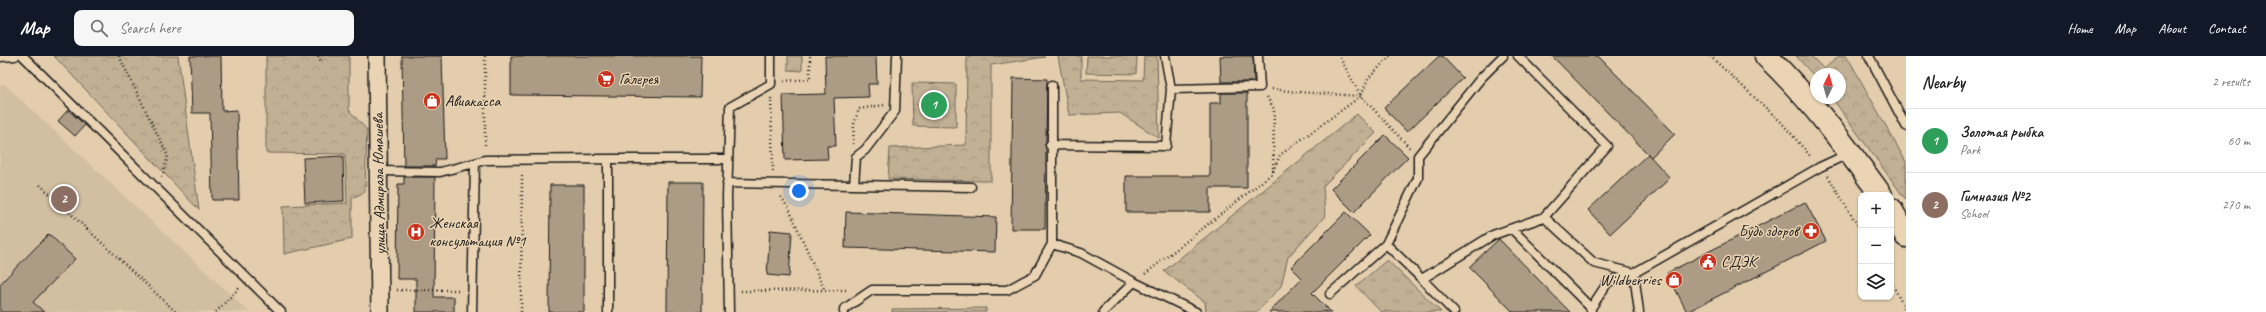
<!DOCTYPE html>
<meta charset="utf-8">
<style>
:root{--surface:#fff;--page:#f6f6f6;--text:#222;--muted:#767676;--line:#e0e0e0;--accent:#111827}
body{margin:0;font-family:Caveat,sans-serif;background:var(--page);color:var(--text)}
.controls{position:absolute;right:12px;bottom:12px;display:grid;overflow:hidden;border-radius:8px;box-shadow:0 1px 3px #0004}
.controls button{width:36px;height:36px;display:grid;place-items:center;padding:0;border:0;border-bottom:1px solid var(--line);background:var(--surface);color:var(--text);font:20px sans-serif}
.compass{position:absolute;left:1810px;top:12px;width:36px;height:36px;border-radius:50%;background:var(--surface);box-shadow:0 1px 3px #0004;rotate:5deg}
.you{position:absolute;left:799px;top:135px;width:14px;height:14px;margin:-10px;border:3px solid #fff;border-radius:50%;background:#1a73e8;box-shadow:0 0 0 6px #1a73e833}
.badge{display:grid;place-items:center;width:26px;height:26px;border-radius:50%;background:var(--accent);color:#fff;font-size:13px;font-weight:700}
.pin{position:absolute;translate:-50% -50%;border:2px solid #fff;box-shadow:0 1px 4px #0006}
.list{margin:0;padding:0;list-style:none}
h2{display:flex;justify-content:space-between;align-items:center;height:52px;margin:0;padding:0 16px;font-size:17px}
h2 small{font-size:13px;font-weight:400;color:var(--muted)}
.list li{display:grid;grid-template-columns:26px 1fr auto;gap:12px;align-items:center;box-sizing:border-box;height:64px;padding:0 16px;border-top:1px solid var(--line)}
.list b{display:block;font-size:15px;white-space:nowrap}
.list p{margin:0;font-size:13px;white-space:nowrap;color:var(--muted)}
.list em{font-size:13px;font-style:normal;color:var(--muted)}
.icon{flex:none;width:22px;height:22px;fill:none;stroke:currentColor;stroke-width:2;stroke-linecap:round;stroke-linejoin:round}
.map{position:relative;flex:none;width:1906px;height:256px;overflow:hidden}
header{display:flex;align-items:center;gap:24px;box-sizing:border-box;height:56px;padding:0 20px;background:var(--accent);color:#fff}
header strong{font-size:19px}
nav{display:flex;gap:22px;margin-inline-start:auto;font-size:14px}
.search{width:280px;height:36px;background:var(--page);display:flex;align-items:center;gap:10px;box-sizing:border-box;padding:0 14px;border-radius:8px;color:var(--muted);font-size:15px}
main{display:flex}
aside{flex:1;background:var(--surface)}
.map>svg:first-child{display:block}
.built{fill:#d2bea1}
.grass{fill:url(#grass-tufts);stroke:#6f6658}
.forest{fill:url(#forest-crowns);stroke:#6f6658}
.building{fill:#ac9b85;stroke:#1c1c1c}
.lines{fill:none;stroke-linecap:round;stroke-linejoin:round}
.lane-casing{stroke:#1c1c1c;stroke-width:11}
.street-casing{stroke:#1c1c1c;stroke-width:20}
.secondary-casing{stroke:#1c1c1c;stroke-width:25}
.path{stroke:#1c1c1c;stroke-width:2.5;stroke-dasharray:1 3;stroke-linecap:butt}
.lane{stroke:#ebd4b3;stroke-width:8}
.street{stroke:#ebd4b3;stroke-width:17}
.secondary{stroke:#ebd4b3;stroke-width:22}
.labels{text-anchor:middle;dominant-baseline:central;stroke-width:3;stroke-linejoin:round;paint-order:stroke}
.poi-label{font-size:16px;fill:#1c1c1c;stroke:#ebd4b3;text-anchor:start}
.street-label{font-size:16px;fill:#1c1c1c;stroke:#ebd4b3}
</style>
<header>
<strong>Map</strong>
<div class="search"><svg class="icon" aria-label="search" viewBox="0 0 24 24"><circle cx="10" cy="10" r="6"/><path d="M15 15l6 6"/></svg>Search here</div>
<nav><a>Home</a><a>Map</a><a>About</a><a>Contact</a></nav>
</header>
<main>
<div class="map">
<svg width="1906" height="256" viewBox="0 0 1906 256">
<defs>
<pattern id="grass-tufts" width="24" height="20" patternUnits="userSpaceOnUse"><rect width="24" height="20" fill="#c2b095"/><path d="M3 7l-1-3M5 7V3M7 7l1-3M15 17l-1-3M17 17v-4M19 17l1-3" fill="none" stroke="#a69780"/></pattern>
<pattern id="forest-crowns" width="20" height="18" patternUnits="userSpaceOnUse"><rect width="20" height="18" fill="#c2b095"/><path d="M2 6a3 3 0 1 1 6 0M12 15a3 3 0 1 1 6 0" fill="none" stroke="#a69780"/></pattern>
</defs>
<rect width="100%" height="100%" fill="#e3cdad"/>
<filter id="ink" filterUnits="userSpaceOnUse"><feTurbulence type="fractalNoise" baseFrequency=".025" numOctaves="2"/><feDisplacementMap in="SourceGraphic" scale="8" xChannelSelector="R" yChannelSelector="G"/><feConvolveMatrix kernelMatrix="1 2 1 2 8 2 1 2 1" color-interpolation-filters="sRGB"/></filter>
<g filter="url(#ink)">
<!-- built -->
<path class="built" d="M 4,28 L 249,256 L 0,256 L 0,30 Z"/>
<!-- grass -->
<path class="grass" d="M 1357,58 L 1376,77 L 1323,130 L 1325,160 L 1288,201 L 1281,230 L 1257,256 L 1206,256 L 1205,246 L 1164,215 Z
M 1387,204 L 1441,256 L 1381,256 L 1356,230 Z"/>
<!-- forest -->
<path class="forest" d="M 54,0 L 178,0 L 199,154 Z
M 266,0 L 349,0 L 349,54 L 367,74 L 365,136 L 352,142 L 352,183 L 284,198 L 283,150 L 347,147 L 345,98 L 266,97 Z
M 788,0 L 802,0 L 802,15 L 788,14 Z
M 967,0 L 1045,1 L 991,9 L 991,125 L 888,123 L 890,92 L 966,89 Z
M 1058,0 L 1081,0 L 1081,23 L 1143,24 L 1144,0 L 1157,0 L 1159,82 L 1120,57 L 1069,59 Z
M 1087,0 L 1137,0 L 1136,18 L 1086,17 Z
M 1796,0 L 1811,0 L 1824,13 L 1839,0 L 1847,0 L 1906,106 L 1906,144 L 1832,42 L 1840,42 L 1840,18 L 1816,18 L 1816,22 Z
M 912,27 L 956,28 L 956,71 L 913,70 Z
M 986,252 L 986,256 L 892,256 L 892,253 Z"/>
<!-- building -->
<path class="building" d="M 190,0 L 221,0 L 222,55 L 237,54 L 239,144 L 212,144 L 210,57 L 192,57 Z
M 402,0 L 442,0 L 445,103 L 436,103 L 435,110 L 404,110 Z
M 511,0 L 701,0 L 700,41 L 511,39 Z
M 825,0 L 876,0 L 877,28 L 868,28 L 869,41 L 834,42 L 836,90 L 827,90 L 828,103 L 785,104 L 783,39 L 826,38 Z
M 1220,0 L 1253,0 L 1254,26 L 1221,26 Z
M 1439,0 L 1442,0 L 1463,22 L 1407,76 L 1384,52 Z
M 1552,0 L 1598,0 L 1675,78 L 1651,101 Z
M 1013,22 L 1047,23 L 1046,85 L 1045,89 L 1046,93 L 1045,173 L 1011,173 Z
M 1221,37 L 1247,37 L 1247,132 L 1210,132 L 1210,156 L 1126,156 L 1126,120 L 1210,120 L 1210,47 L 1221,47 Z
M 68,54 L 85,69 L 75,80 L 58,65 Z
M 1385,79 L 1408,101 L 1354,156 L 1331,133 Z
M 1648,98 L 1670,122 L 1610,178 L 1588,154 Z
M 343,100 L 344,145 L 305,147 L 303,102 Z
M 404,121 L 435,121 L 434,241 L 454,241 L 454,256 L 416,256 L 416,223 L 397,223 L 398,128 L 404,128 Z
M 668,126 L 703,126 L 702,256 L 667,256 Z
M 550,129 L 584,129 L 584,256 L 549,256 Z
M 1805,146 L 1826,185 L 1687,256 L 1667,217 Z
M 846,156 L 996,161 L 995,196 L 845,192 Z
M 1346,156 L 1370,179 L 1312,237 L 1331,256 L 1269,256 L 1302,222 L 1291,211 Z
M 770,174 L 792,176 L 789,221 L 767,219 Z
M 49,178 L 75,203 L 33,246 L 44,256 L 0,256 L 0,228 Z
M 1499,183 L 1570,256 L 1513,256 L 1483,225 L 1469,211 Z"/>
<g class="lines">
<defs>
<path id="lane" d="M 23,0 L 281,256
M 1518,0 L 1607,90 L 1544,161 L 1594,207 L 1634,217 L 1639,256
M 1869,0 L 1906,70
M 0,1 L 15,0
M 1052,29 L 1052,188 L 1081,197 L 1134,226 L 1196,256
M 1171,33 L 1260,31 L 1258,0
M 1050,89 L 1166,90 L 1171,33 L 1165,0
M 379,115 L 440,116 L 475,107
M 727,127 L 854,129 L 856,101 L 865,94 L 895,55 L 897,0
M 854,129 L 971,131
M 1513,174 L 1591,252 L 1591,256
M 1386,188 L 1422,223
M 1330,238 L 1386,188 L 1418,122 L 1418,100 L 1481,22 L 1503,0
M 1591,252 L 1608,226 L 1634,217 L 1820,111 L 1850,97
M 472,256 L 475,107 L 485,104 L 608,103
M 608,256 L 608,103 L 728,103
M 729,256 L 727,141 L 730,51 L 771,28 L 771,0
M 844,256 L 844,253 L 872,234 L 1007,234 L 1035,219 L 1052,188
M 1103,256 L 1134,226
M 1454,256 L 1422,223 L 1493,179 L 1544,161"/>
<path id="street" d="M 377,0 L 380,256"/>
<path id="secondary" d="M 1766,0 C 1809,41 1846,91 1881,139
M 1891,153 L 1906,180"/>
</defs>
<!-- lane casing -->
<use href="#lane" class="lane-casing"/>
<!-- street casing -->
<use href="#street" class="street-casing"/>
<!-- secondary casing -->
<use href="#secondary" class="secondary-casing"/>
<!-- path -->
<path class="path" d="M 119,0 L 168,100 L 162,121
M 318,0 L 322,7
M 485,0 L 485,92
M 1390,0 L 1368,23 L 1361,40 L 1410,92
M 1710,0 L 1781,66 L 1811,101
M 784,25 L 810,23 L 810,0
M 1272,33 L 1296,36 L 1361,40
M 771,42 L 773,115
M 853,88 L 854,68 L 859,53 L 884,49
M 1273,115 L 1280,99 L 1361,40 L 1339,0
M 1828,120 L 1861,175
M 40,129 L 176,256
M 781,141 L 789,153 L 825,235
M 1145,218 L 1273,117 L 1274,53 L 1267,41
M 1891,226 L 1906,255
M 397,234 L 460,234
M 741,235 L 848,234
M 216,256 L 239,232
M 521,256 L 522,116
M 1325,256 L 1327,249"/>
<!-- lane -->
<use href="#lane" class="lane"/>
<!-- street -->
<use href="#street" class="street"/>
<!-- secondary -->
<use href="#secondary" class="secondary"/>
</g>
</g>
<!-- icons -->
<defs>
<symbol id="supermarket-disc" viewBox="-11 -11 22 22"><circle r="9.5" fill="#c8321e" stroke="#ebd4b3"/><path d="M-6-5.5h2.5l.6 2H6L4.5 2H-2.5L-4.4-4H-6ZM-1.5 3.2a1.3 1.3 0 1 0 .1 0ZM3 3.2a1.3 1.3 0 1 0 .1 0Z" fill="#fff"/></symbol>
<symbol id="shop-disc" viewBox="-11 -11 22 22"><circle r="9.5" fill="#c8321e" stroke="#ebd4b3"/><path d="M-5-2.5h2.3a2.7 3.5 0 0 1 5.4 0H5L5.5 6h-11ZM-1.5-2.5h3a1.5 2.3 0 0 0-3 0Z" fill="#fff"/></symbol>
<symbol id="pharmacy-disc" viewBox="-11 -11 22 22"><circle r="9.5" fill="#c8321e" stroke="#ebd4b3"/><path d="M-2-6h4v4h4v4h-4v4h-4v-4h-4v-4h4Z" fill="#fff"/></symbol>
<symbol id="hospital-disc" viewBox="-11 -11 22 22"><circle r="9.5" fill="#c8321e" stroke="#ebd4b3"/><path d="M-5-5h3v3.5h4V-5h3V5h-3V1.5h-4V5h-3Z" fill="#fff"/></symbol>
<symbol id="civic-disc" viewBox="-11 -11 22 22"><circle r="9.5" fill="#c8321e" stroke="#ebd4b3"/><path d="M-.6-6.5H3V-4.5H.6V-3L4-1V1h2V6H-6V1h2V-1L-.6-3ZM-1.2 2.5V6h2.4V2.5Z" fill="#fff"/></symbol>
</defs>
<g fill-rule="evenodd">
<use href="#supermarket-disc" x="596" y="13" width="20" height="20"/>
<use href="#shop-disc" x="422" y="35" width="20" height="20"/>
<use href="#pharmacy-disc" x="1801" y="165" width="20" height="20"/>
<use href="#hospital-disc" x="406" y="166" width="20" height="20"/>
<use href="#civic-disc" x="1698" y="196" width="20" height="20"/>
<use href="#shop-disc" x="1664" y="214" width="20" height="20"/>
</g>
<g class="labels">
<!-- poi labels -->
<g class="poi-label">
<text x="619" y="23">Галерея</text>
<text x="445" y="45">Авиакасса</text>
<text x="429" y="167">Женская<tspan x="429" dy="18">консультация №1</tspan></text>
<text x="1798" y="175" text-anchor="end">Будь здоров</text>
<text x="1721" y="206">СДЭК</text>
<text x="1661" y="224" text-anchor="end">Wildberries</text>
</g>
<!-- street labels -->
<g class="street-label">
<text transform="translate(379 128) rotate(-91)">улица Адмирала Юмашева</text>
</g>
</g>
</svg>
<div class="controls">
<button>+</button>
<button>−</button>
<button><svg class="icon" aria-label="layers" viewBox="0 0 24 24"><path d="M12 4l9 5-9 5-9-5zM3 14l9 5 9-5"/></svg></button>
</div>
<svg class="compass" viewBox="-18 -18 36 36"><path d="M0-13l5 13h-10z" fill="#e53935"/><path d="M0 13l5-13h-10z" fill="#767676"/></svg>
<div class="you"></div>
<div class="pin badge" style="left:934px;top:49px;background:#2e9e5b">1</div>
<div class="pin badge" style="left:64px;top:143px;background:#8d6e63">2</div>
</div>
<aside>
<h2>Nearby<small>2 results</small></h2>
<ul class="list">
<li><span class="badge" style="background:#2e9e5b">1</span><div><b>Золотая рыбка</b><p>Park</p></div><em>60 m</em></li>
<li><span class="badge" style="background:#8d6e63">2</span><div><b>Гимназия №2</b><p>School</p></div><em>270 m</em></li>
</ul>
</aside>
</main>
